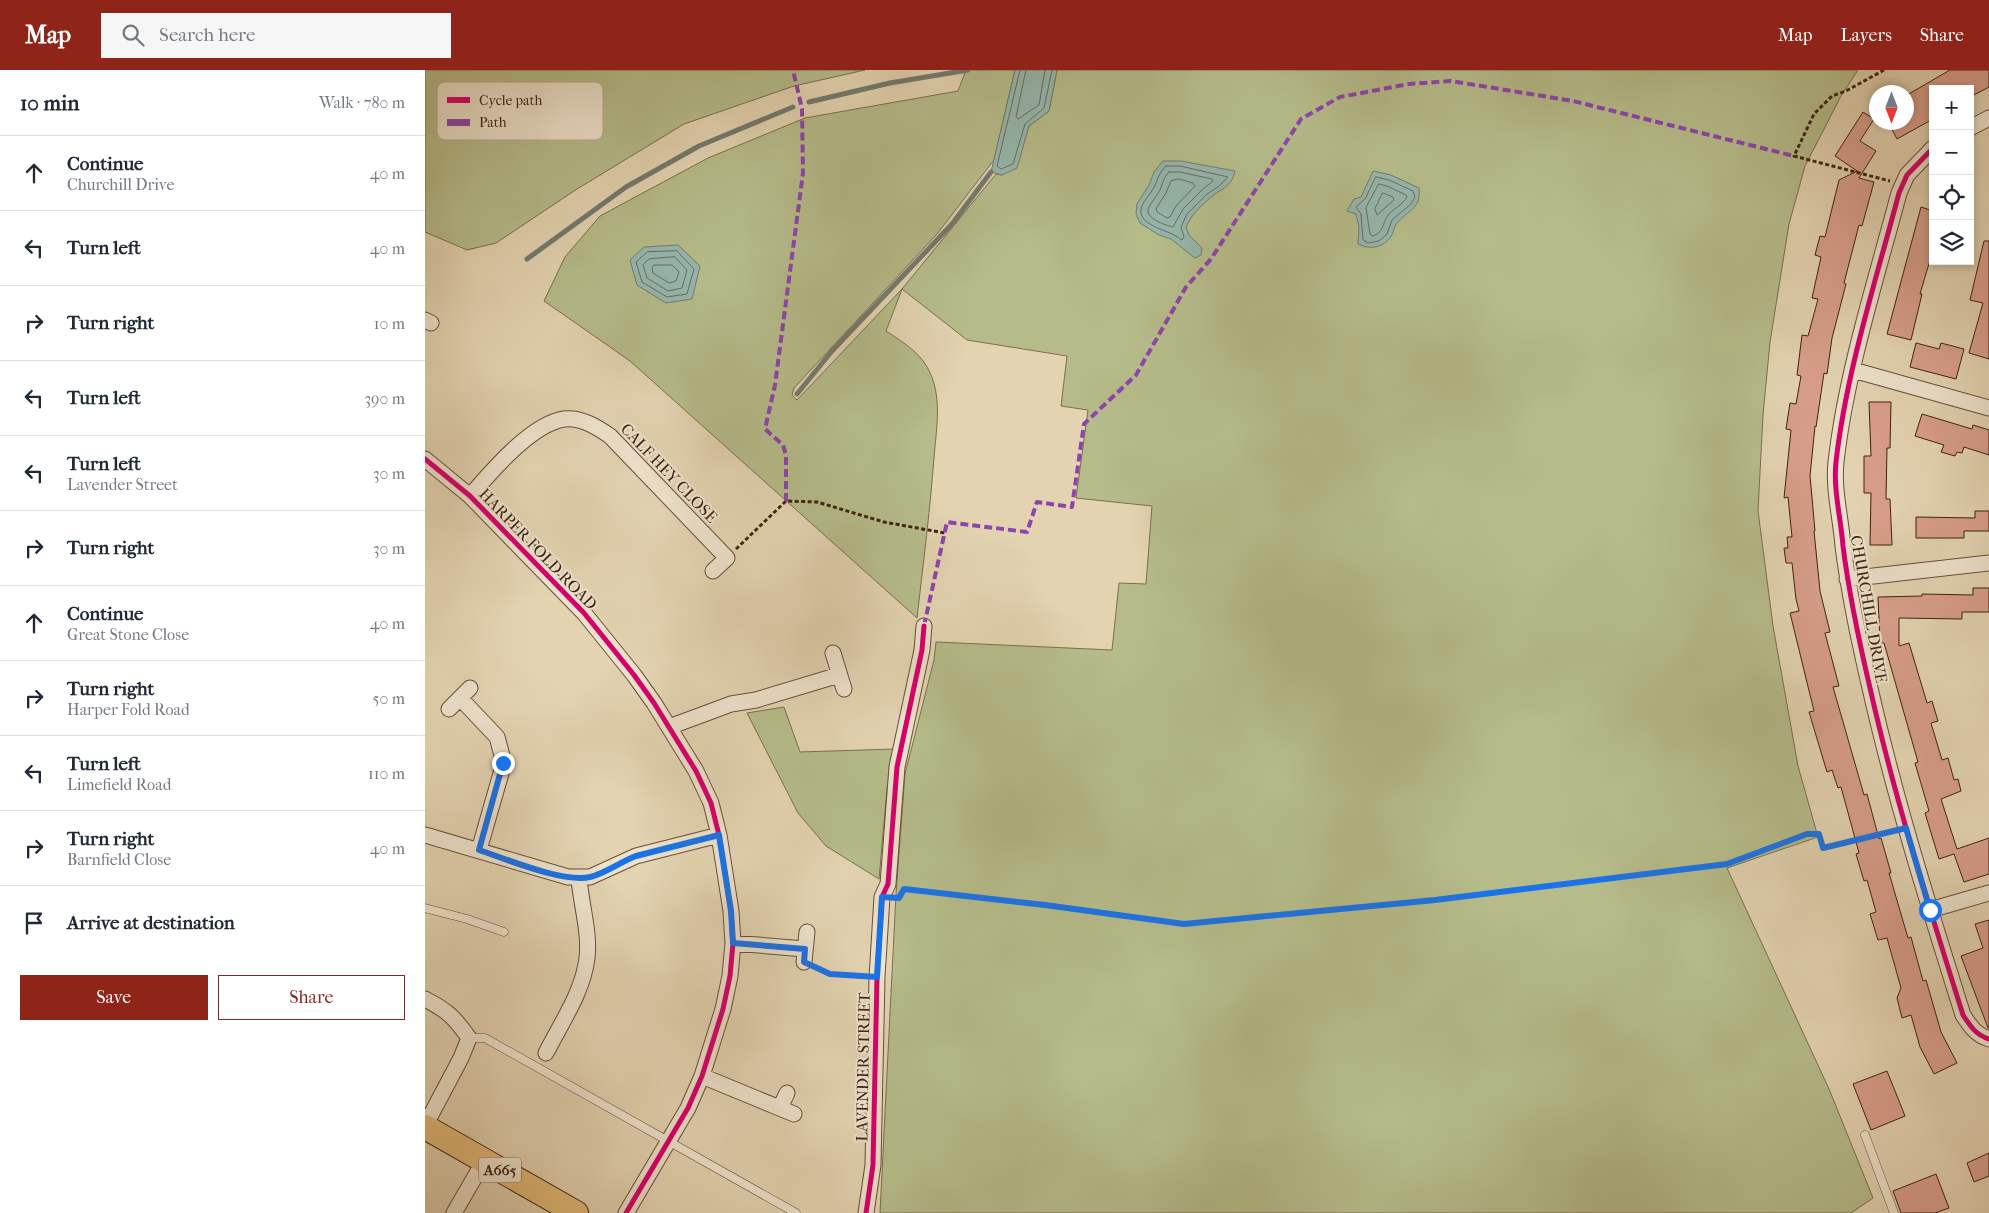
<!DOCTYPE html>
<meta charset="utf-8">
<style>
:root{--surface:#fff;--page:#f6f6f7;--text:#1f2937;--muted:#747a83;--line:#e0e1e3;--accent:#8f2418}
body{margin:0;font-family:"IM FELL French Canon",serif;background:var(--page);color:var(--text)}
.controls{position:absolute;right:15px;top:15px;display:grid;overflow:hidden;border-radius:0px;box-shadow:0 2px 8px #0003}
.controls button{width:45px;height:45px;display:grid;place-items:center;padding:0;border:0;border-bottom:1px solid var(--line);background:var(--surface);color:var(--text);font:25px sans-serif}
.compass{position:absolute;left:1444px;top:15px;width:45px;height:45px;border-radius:50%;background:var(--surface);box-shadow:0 2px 8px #0003;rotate:180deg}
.stop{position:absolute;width:15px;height:15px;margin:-11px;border:4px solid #1a73e8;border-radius:50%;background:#fff}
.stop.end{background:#1a73e8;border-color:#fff;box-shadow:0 1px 5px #0008}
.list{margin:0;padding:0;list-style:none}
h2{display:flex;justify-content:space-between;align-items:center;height:65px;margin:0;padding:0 20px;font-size:21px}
h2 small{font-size:16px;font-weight:400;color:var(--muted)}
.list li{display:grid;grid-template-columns:32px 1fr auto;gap:15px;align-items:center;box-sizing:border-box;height:75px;padding:0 20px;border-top:1px solid var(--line)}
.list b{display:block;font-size:19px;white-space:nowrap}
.list p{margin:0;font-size:16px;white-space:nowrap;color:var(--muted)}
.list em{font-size:16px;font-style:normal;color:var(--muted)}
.actions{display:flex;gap:10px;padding:15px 20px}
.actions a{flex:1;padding:11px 0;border:1px solid var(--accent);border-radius:0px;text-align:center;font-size:18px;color:var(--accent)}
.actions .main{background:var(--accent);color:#fff}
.icon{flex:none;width:28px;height:28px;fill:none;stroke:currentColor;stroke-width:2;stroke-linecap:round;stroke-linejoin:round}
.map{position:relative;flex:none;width:1564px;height:1143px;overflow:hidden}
header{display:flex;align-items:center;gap:30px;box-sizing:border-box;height:70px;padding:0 25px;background:var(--accent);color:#fff}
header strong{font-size:24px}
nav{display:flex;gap:28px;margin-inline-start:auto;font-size:18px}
.search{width:350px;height:45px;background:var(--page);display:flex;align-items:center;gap:12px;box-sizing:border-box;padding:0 18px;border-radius:0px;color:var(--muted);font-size:19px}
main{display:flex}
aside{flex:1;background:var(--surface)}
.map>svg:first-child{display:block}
.green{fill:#b5bc8a;stroke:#7a6f4e}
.water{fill:#95b7ad;stroke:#737b6f}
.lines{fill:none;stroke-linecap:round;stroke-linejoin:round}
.shore{stroke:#6a6c60;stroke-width:1}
.stream{stroke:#737b6f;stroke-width:5}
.building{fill:#d89e8a;stroke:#3f2213}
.lane-casing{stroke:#684e3a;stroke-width:9}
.street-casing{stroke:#684e3a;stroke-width:17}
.primary-casing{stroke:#3f2213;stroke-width:26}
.path{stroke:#3f2213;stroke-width:3;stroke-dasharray:4 2.5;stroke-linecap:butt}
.lane{stroke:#ede2cc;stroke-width:8}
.street{stroke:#ede2cc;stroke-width:15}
.primary{stroke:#e2ba78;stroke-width:24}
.quiet{stroke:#8e44ad;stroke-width:4;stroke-dasharray:8 4;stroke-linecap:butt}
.cycleway-casing{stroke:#ede2cc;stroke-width:8}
.cycleway{stroke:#d6006c;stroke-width:5}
.route{stroke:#1a73e8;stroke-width:6}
.labels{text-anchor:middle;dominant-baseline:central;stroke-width:4;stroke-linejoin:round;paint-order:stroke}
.shield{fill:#ede2cc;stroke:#735c4a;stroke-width:1}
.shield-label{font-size:15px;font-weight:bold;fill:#3f2213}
.street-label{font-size:16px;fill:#3f2213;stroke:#ede2cc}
.key{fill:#ede2cc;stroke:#b9a894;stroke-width:1}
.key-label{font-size:14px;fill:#3f2213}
</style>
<header>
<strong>Map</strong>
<div class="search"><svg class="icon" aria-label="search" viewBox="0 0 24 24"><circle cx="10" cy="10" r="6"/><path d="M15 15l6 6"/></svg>Search here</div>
<nav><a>Map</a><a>Layers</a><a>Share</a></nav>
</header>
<main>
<aside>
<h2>10 min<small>Walk · 780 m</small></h2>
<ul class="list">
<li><svg class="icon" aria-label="ahead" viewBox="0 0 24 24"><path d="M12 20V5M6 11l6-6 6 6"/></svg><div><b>Continue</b><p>Churchill Drive</p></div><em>40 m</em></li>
<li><svg class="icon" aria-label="left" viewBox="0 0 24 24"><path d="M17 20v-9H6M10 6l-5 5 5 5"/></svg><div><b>Turn left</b></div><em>40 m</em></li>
<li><svg class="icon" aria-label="right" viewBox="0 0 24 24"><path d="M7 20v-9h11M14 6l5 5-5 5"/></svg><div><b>Turn right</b></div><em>10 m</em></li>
<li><svg class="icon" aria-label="left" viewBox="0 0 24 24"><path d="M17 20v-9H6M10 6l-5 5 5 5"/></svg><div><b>Turn left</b></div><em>390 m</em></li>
<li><svg class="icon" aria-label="left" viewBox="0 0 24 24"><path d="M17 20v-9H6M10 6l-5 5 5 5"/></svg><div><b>Turn left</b><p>Lavender Street</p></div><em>30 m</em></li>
<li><svg class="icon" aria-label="right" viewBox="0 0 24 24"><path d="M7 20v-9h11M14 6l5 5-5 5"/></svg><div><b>Turn right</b></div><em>30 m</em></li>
<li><svg class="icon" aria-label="ahead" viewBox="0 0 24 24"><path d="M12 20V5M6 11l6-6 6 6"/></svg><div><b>Continue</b><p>Great Stone Close</p></div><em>40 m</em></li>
<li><svg class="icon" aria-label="right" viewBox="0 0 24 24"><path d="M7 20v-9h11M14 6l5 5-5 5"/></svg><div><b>Turn right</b><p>Harper Fold Road</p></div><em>50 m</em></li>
<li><svg class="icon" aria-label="left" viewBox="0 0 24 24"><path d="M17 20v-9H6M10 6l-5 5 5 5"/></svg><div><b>Turn left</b><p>Limefield Road</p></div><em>110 m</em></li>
<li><svg class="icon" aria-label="right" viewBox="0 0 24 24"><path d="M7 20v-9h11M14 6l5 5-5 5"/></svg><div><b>Turn right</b><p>Barnfield Close</p></div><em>40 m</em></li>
<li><svg class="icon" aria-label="arrive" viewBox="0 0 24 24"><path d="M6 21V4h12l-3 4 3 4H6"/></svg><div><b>Arrive at destination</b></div></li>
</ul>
<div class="actions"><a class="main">Save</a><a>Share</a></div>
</aside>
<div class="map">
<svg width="1564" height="1143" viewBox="0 0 1564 1143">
<rect width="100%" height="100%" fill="#e3d3b1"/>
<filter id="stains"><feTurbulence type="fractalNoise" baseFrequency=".004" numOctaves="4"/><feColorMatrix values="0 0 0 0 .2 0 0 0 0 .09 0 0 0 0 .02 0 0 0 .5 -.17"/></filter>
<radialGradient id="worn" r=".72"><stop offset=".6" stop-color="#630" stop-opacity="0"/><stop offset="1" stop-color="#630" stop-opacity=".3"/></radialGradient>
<!-- green -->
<path class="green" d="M 0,0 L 440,0 L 369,16 L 259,54 L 152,119 L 71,173 L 42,180 L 0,162 Z
M 541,0 L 590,0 L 569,90 L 512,164 L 369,318 L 367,325 L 372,330 L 477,219 L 571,104 L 577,105 L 592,95 L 604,56 L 624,41 L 632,0 L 1433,0 L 1416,26 L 1380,96 L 1364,154 L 1345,272 L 1338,345 L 1333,441 L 1348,556 L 1373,696 L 1393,767 L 1302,798 L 1404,1019 L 1448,1128 L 1426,1143 L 455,1143 L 471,824 L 480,704 L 509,590 L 511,572 L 687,580 L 694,513 L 721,514 L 727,436 L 651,428 L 663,340 L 636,336 L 642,286 L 542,270 L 477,219 L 461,261 C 479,273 498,284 506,305 C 517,331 511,361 509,388 C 505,442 498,495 492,548 L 205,291 L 119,231 L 140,187 L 175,146 L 283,88 L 380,48 L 533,21 Z
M 359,637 L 375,682 L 470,679 L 462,719 L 454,809 L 401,776 L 373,743 L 322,643 Z"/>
<!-- water -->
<path class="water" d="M 590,0 L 632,0 L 624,41 L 604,56 L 592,98 L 577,105 L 566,102 Z
M 738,91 L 756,91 L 810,101 C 806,119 795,118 784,129 C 774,137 766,146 761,157 L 764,165 L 777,178 L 776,185 L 770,188 L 746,169 L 734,165 L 715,153 L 711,144 L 712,134 L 724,115 L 729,102 Z
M 948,101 L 966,105 L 994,118 C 996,138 985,139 973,152 C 969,155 969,161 967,165 C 959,178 945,180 933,174 L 934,157 L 931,144 L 922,141 L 929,129 L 936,127 Z
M 253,175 L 275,196 L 267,229 L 241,233 L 212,215 L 205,190 L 219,177 Z"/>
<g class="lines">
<!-- shore -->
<path class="shore" d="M 595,0 L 572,96 L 576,99 L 588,94 L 600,54 L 619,38 L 627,0
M 601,0 L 591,47 L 593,49 L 614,35 L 620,0
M 741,96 L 755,96 L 803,107 L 793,117 L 782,124 L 762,144 L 756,157 L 759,167 L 757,170 C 754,168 751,166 747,164 C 737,159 710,153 717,136 C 719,130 725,125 728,119 C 733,111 733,103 741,96 Z
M 744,102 L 755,102 L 787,109 L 788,111 L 778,119 L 758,139 L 748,157 C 740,155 718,148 724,137 C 727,131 732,126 735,120 C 738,113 738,108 744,102 Z
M 951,107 L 964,110 L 988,121 L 990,127 L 986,134 L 967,150 L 962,164 L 954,171 L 943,173 L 938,170 L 936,144 L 931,137 L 940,129 Z
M 754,109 L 768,113 L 770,116 L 751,136 L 745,147 L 742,148 L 732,142 L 731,139 L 741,123 L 746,111 Z
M 954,114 L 962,116 L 981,125 L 982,127 C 978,134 970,138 964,144 C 957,152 959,164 947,166 L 945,164 L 941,138 Z
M 958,123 L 968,127 L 969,130 L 952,145 L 950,139 Z
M 252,181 L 269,199 L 262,224 L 242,227 L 217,212 L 211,192 L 222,182 Z
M 250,187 L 262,200 L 257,218 L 243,221 L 222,208 L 218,195 L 224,189 Z
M 229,195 L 247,195 L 254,202 L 251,211 L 244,213 L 228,203 L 227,198 Z"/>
<!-- stream -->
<path class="stream" d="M 384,32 L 465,13 L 543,0
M 102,189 L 201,117 L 274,76 L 368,37
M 372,324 L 407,281 L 527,154 L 566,102"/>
</g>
<!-- building -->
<path class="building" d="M 1525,0 L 1564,0 L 1564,17 L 1545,27 L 1545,19 L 1508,19 L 1508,49 L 1472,69 L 1463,52 L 1482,52 L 1482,25 Z
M 1438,42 L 1449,49 L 1435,71 L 1451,81 L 1434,108 L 1449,112 L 1437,156 L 1434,155 L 1419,213 L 1421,214 L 1407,268 L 1402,304 L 1399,303 L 1391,357 L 1390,356 L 1385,406 L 1390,461 L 1389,461 L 1395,521 L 1405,562 L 1400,563 L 1414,616 L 1408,617 L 1439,725 L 1442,724 L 1454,769 L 1456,768 L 1466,803 L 1464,803 L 1483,868 L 1486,867 L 1498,911 L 1501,910 L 1516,962 L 1532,993 L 1509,1004 L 1495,977 L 1486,945 L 1477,948 L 1472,928 L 1476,918 L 1462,868 L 1453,870 L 1445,844 L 1451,842 L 1442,810 L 1439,811 L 1431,784 L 1434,783 L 1416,717 L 1413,718 L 1407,700 L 1402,702 L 1384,642 L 1389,641 L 1365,543 L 1374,541 L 1371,529 L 1367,493 L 1361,493 L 1359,478 L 1363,478 L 1362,467 L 1367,467 L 1363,427 L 1359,428 L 1366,360 L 1361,359 L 1365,333 L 1371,334 L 1376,306 L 1372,305 L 1377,265 L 1383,266 L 1393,229 L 1387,228 L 1396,187 L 1390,185 L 1395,166 L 1400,167 L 1414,110 L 1432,101 L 1410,86 Z
M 1496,137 L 1508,141 L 1508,180 L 1495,224 L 1497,224 L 1486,270 L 1462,264 Z
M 1559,171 L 1564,171 L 1564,289 L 1544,283 L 1558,233 L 1545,230 Z
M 1491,273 L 1514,279 L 1516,273 L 1539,279 L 1531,309 L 1485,297 Z
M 1444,332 L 1466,332 L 1465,378 L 1462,378 L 1461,429 L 1465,429 L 1467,475 L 1445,475 L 1446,423 L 1439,423 L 1439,386 L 1446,386 Z
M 1497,344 L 1547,359 L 1548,355 L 1564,360 L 1564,385 L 1539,377 L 1537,383 L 1532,382 L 1530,386 L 1516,382 L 1519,375 L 1490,366 Z
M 1550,441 L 1564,441 L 1564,461 L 1539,461 L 1539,468 L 1491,468 L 1491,447 L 1550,448 Z
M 1548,518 L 1564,518 L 1564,542 L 1537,542 L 1537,549 L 1474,548 L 1474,576 L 1484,573 L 1502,633 L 1507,631 L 1513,651 L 1506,653 L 1517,690 L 1523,688 L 1529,710 L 1533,709 L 1536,721 L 1516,729 L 1532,779 L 1564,768 L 1564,804 L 1539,812 L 1529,784 L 1514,789 L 1500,743 L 1504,741 L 1490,693 L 1493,692 L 1459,573 L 1455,573 L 1453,527 L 1497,526 L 1497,524 L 1548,525 Z
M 1564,850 L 1564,958 L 1563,958 L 1536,886 L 1558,878 L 1550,854 Z
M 1462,1001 L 1480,1046 L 1446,1060 L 1428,1014 Z
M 1564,1083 L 1564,1106 L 1549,1112 L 1542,1093 Z
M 1511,1104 L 1524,1138 L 1510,1143 L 1476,1143 L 1468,1121 Z"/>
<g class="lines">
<defs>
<path id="lane" d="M 0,838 L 42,849 L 79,862
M 44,968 L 60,968 L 371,1143
M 1440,1065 L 1469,1143"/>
<path id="street" d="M 1545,58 L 1564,48
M 1508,78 L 1482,105 L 1474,123 C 1451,210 1421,303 1411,392 C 1408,419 1416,449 1418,476 C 1424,524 1434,571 1445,618 C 1470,729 1504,837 1538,945 C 1545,956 1551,965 1564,969
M 0,250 L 6,253
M 1428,300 L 1564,338
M 0,389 L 45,426 L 159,543 L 209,605 L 229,633 L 271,701 L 286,733 L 294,765 L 306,841 L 308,873 L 305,906 L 298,939 L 277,1006 L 263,1038 L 201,1143
M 45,426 C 66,402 106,354 139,349 C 156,347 172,357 185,366 L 302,488 L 288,501
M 1422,509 L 1564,493
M 408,583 L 419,619
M 35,628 L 72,667 L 79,693 L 54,780
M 24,639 L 45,618
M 244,657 L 306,634 L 331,630 L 414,605
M 0,765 L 143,807 L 165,807 L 211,786 L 294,765
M 1505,840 L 1564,823
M 308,873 L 380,879
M 379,892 L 382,862
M 0,929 C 23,941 29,947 44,968 L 36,988 L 0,1056
M 121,983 C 136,953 158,922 162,888 C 165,862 156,835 154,808
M 277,1006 L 369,1044
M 355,1038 L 362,1023
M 29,1143 L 59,1091
M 441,1143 L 448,1095 L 452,907 L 457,827 L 463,814 L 472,697 L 497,580 L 499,556"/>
<path id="primary" d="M 0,1057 L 151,1143"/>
</defs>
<!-- lane casing -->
<use href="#lane" class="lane-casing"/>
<!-- street casing -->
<use href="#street" class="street-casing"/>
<!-- primary casing -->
<use href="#primary" class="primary-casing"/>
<!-- path -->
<path class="path" d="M 1459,0 L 1421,21 L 1407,26 L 1389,44 L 1369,86 L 1465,111
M 311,479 L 361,431 L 392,432 L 459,452 L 520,463
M 477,822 L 479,819 L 620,835 L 759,854 L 1010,830 L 1302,794 L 1382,765 L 1394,764 L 1398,778 L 1469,761
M 392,898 L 405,904 L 439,906"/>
<!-- lane -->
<use href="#lane" class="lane"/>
<!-- street -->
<use href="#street" class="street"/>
<!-- primary -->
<use href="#primary" class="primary"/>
<!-- quiet -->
<path class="quiet" d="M 361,431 L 361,385 L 358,375 L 340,359 L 350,315 L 378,103 L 377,39 L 368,0
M 499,556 L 522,452 L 602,462 L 612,432 L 647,437 L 659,354 L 711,305 L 761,217 L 786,189 L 876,49 L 915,27 L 984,14 L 1026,11 L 1148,31 L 1369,86"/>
<defs>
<path id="cycleway" d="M 1508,78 L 1482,105 L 1474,123 C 1451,210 1421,303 1411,392 C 1408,419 1416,449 1418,476 C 1424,524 1434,571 1445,618 C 1470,729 1504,837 1538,945 C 1545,956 1551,965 1564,969
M 0,389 L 45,426 L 159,543 L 209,605 L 229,633 L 271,701 L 286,733 L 294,765 L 306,841 L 308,873 L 305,906 L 298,939 L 277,1006 L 263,1038 L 201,1143
M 441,1143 L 448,1095 L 452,907 L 457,827 L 463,814 L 472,697 L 497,580 L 499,556"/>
</defs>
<!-- cycleway casing -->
<use href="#cycleway" class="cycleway-casing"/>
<!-- cycleway -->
<use href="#cycleway" class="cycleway"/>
</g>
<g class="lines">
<!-- route -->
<path class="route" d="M 78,693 L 54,780 C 81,789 138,813 165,807 C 181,803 195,792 211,786 L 294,765 L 306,841 L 308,873 L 380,879 L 379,892 L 405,904 L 452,907 L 457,827 L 474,828 L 479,819 L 620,835 L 759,854 L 1010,830 L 1302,794 L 1382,764 L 1394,764 L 1398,778 L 1481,758 L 1505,840"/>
</g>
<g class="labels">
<!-- shield labels -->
<rect class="shield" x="54" y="1087.5" width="42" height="25" rx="4"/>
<g class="shield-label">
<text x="75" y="1100">A665</text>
</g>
<!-- street labels -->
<g class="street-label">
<text transform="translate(244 403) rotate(46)">CALF HEY CLOSE</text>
<text transform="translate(113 479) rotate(46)">HARPER FOLD ROAD</text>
<text transform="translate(1444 539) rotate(80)">CHURCHILL DRIVE</text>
<text transform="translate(438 997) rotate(-89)">LAVENDER STREET</text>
</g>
</g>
<!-- legend -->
<rect x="12" y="12" width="166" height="58" rx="8" class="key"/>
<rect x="22" y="27" width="23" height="6" fill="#d6006c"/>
<rect x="22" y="49" width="23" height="7" fill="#8e44ad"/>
<g class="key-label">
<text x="54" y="35">Cycle path</text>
<text x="54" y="57">Path</text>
</g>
<rect width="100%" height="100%" filter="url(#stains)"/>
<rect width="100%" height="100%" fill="url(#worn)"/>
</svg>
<div class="controls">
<button>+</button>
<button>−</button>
<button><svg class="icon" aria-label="locate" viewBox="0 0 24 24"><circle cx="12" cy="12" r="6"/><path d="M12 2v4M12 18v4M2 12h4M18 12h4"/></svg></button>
<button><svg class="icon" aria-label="layers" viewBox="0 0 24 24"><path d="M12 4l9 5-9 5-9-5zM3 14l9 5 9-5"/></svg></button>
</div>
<svg class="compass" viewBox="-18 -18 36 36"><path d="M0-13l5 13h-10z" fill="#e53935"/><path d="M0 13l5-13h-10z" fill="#747a83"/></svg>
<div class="stop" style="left:1505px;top:840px"></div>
<div class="stop end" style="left:78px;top:693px"></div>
</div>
</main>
